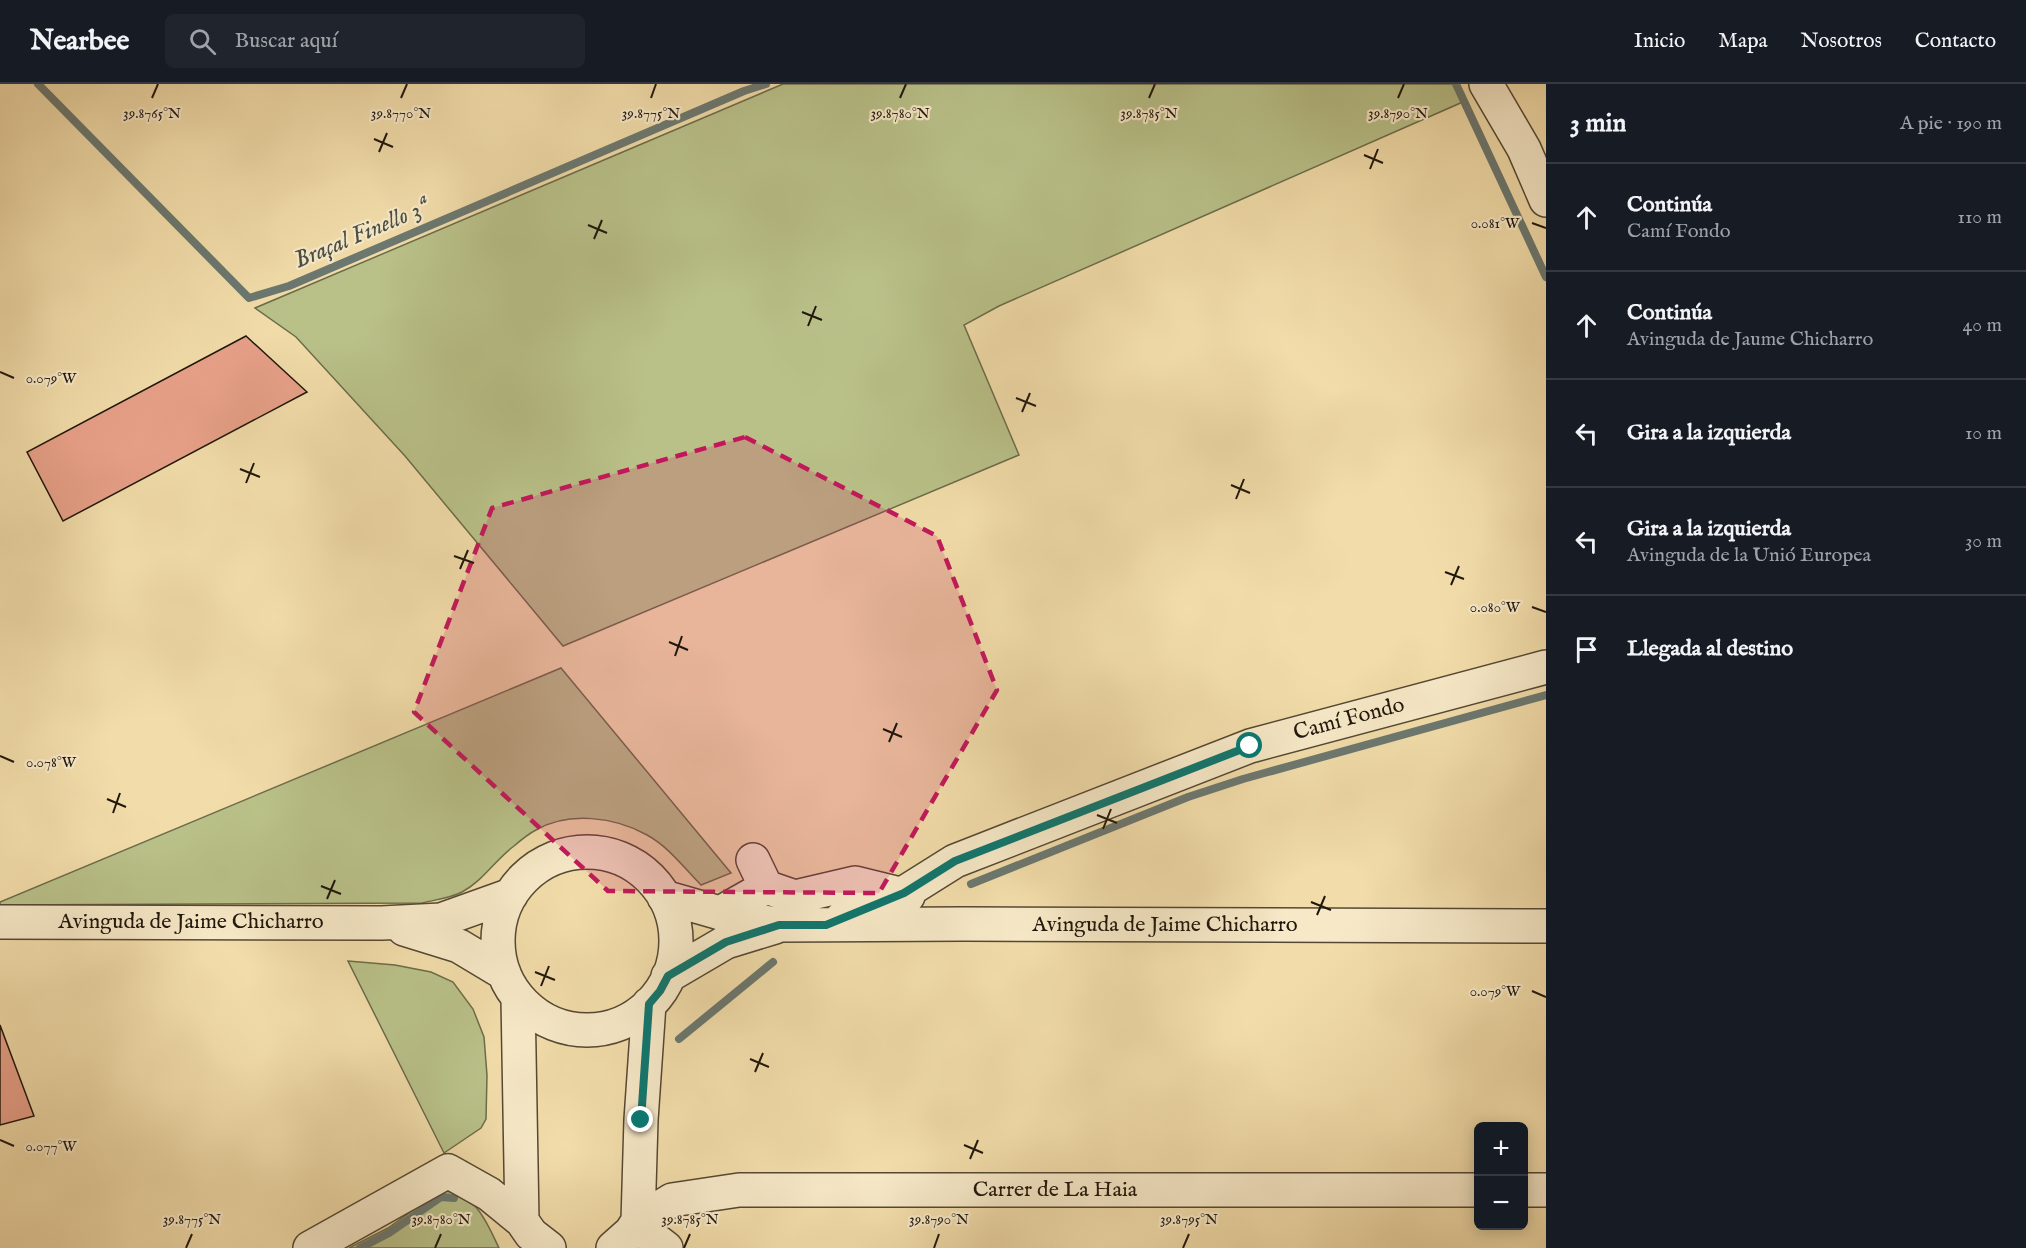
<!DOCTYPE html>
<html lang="es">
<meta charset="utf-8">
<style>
:root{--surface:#171b24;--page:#20242c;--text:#f1f3f6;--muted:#9ea1a6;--line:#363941}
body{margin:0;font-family:"IM FELL English",serif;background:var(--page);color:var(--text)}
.controls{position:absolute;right:18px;bottom:18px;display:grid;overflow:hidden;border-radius:9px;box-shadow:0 3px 15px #0003}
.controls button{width:54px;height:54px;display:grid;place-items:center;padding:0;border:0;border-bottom:2px solid var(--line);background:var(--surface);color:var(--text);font:30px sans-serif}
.stop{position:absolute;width:18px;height:18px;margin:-14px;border:4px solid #0f766e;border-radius:50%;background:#fff}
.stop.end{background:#0f766e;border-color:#fff;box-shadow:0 2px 6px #0008}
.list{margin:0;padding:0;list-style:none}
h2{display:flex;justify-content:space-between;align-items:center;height:78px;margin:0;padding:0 24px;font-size:26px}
h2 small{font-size:20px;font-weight:400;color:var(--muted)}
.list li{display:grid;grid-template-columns:39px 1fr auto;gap:18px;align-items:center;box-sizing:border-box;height:108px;padding:0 24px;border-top:2px solid var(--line)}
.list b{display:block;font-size:22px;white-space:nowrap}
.list p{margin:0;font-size:20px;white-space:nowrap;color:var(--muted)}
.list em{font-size:20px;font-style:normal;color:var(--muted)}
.icon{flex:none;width:33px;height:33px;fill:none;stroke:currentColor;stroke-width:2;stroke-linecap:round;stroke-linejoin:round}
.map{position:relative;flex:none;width:1546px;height:1164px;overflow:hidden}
header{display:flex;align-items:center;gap:36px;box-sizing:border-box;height:84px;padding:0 30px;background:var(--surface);border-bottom:2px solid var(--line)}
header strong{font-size:28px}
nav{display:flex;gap:33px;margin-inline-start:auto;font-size:21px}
.search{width:420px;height:54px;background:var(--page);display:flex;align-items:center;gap:15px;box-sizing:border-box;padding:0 21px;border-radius:9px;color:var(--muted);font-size:22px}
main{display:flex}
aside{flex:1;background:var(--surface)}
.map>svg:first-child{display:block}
.green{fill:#b9c189;stroke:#6c6c4a;stroke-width:1.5}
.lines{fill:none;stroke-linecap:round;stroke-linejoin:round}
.stream{stroke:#6b7870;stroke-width:8}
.building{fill:#e8a189;stroke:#1f160c;stroke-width:1.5}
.minor-casing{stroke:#544834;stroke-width:36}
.minor{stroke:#f7e9c8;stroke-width:33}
.route{stroke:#0f766e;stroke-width:8}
.marked{fill:#c2185b;fill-opacity:0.2;stroke:#c2185b;stroke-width:4.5;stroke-dasharray:12 8;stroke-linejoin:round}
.ticks{fill:none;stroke:#1f160c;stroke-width:2}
.labels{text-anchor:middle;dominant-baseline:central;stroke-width:4.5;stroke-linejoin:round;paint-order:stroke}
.street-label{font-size:22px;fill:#1f160c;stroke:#f7e9c8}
.water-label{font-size:24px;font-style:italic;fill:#4b4f46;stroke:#f7e9c8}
.ticks-label{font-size:15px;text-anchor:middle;fill:#1f160c;stroke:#f7e9c8;stroke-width:4.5;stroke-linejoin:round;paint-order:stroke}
</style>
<header>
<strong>Nearbee</strong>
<div class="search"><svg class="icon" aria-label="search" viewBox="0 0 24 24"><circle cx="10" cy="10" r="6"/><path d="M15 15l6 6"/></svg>Buscar aquí</div>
<nav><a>Inicio</a><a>Mapa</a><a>Nosotros</a><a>Contacto</a></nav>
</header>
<main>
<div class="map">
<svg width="1546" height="1164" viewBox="0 0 1546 1164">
<rect width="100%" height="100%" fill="#f2ddaa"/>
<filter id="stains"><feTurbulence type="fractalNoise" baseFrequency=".00333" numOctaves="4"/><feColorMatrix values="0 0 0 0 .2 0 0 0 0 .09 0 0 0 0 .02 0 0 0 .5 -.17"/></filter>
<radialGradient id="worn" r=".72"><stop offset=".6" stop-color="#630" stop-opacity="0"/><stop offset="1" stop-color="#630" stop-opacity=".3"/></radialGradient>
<!-- green -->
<path class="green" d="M 783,0 L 1457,0 L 1465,17 L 999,222 L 964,241 L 1019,371 L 563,562 L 405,372 L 296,253 L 255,224 Z
M 561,584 L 731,789 L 701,801 C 684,784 669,763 647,751 C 615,733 569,727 536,746 C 528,750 521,756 514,762 C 495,776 483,797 462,808 C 451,814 434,816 422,819 L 0,821 L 0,818 Z
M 348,877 L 395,881 L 431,888 L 453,898 L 473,925 L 484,953 L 487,991 L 486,1035 L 481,1044 L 444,1069 Z
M 441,1106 C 477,1111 485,1135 499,1164 L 349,1164 L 388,1144 Z"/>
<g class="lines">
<!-- stream -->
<path class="stream" d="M 38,0 L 249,214 L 289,202 L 744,7 L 766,0
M 1456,0 L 1546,193
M 971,800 L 1188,713 L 1243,695 L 1546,611
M 679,955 L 773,878
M 360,1164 L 389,1149 L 441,1113 L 454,1114"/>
</g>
<!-- building -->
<path class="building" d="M 246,252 L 307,308 L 63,437 L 27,368 Z
M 0,941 L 34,1032 L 0,1041 Z"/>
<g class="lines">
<defs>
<path id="minor" d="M 1486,0 L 1524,65 L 1546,116
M498 857a89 89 0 1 1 178 0a89 89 0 1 1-178 0Z
M 753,776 L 766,803
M 664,813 L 720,829 L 779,841 L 964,840 L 1546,842
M 720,829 L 766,803 L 795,813 L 855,799 L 908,812
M 841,835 L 904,809 L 955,777 L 1250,662 L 1546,583
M 0,838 L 382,839 L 441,836 L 511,811
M 404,845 L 459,862 L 504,889
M 668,892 L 726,858 L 775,843
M 518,914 L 522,1137 L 531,1150 L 549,1164
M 1524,1106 L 1546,1106
M 638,1137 L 672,1116 L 739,1106 L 1478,1106
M 636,1141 L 666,1164
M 310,1164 L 448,1087 L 489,1110 L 522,1137
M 613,1164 L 631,1148 L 638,1137 L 641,1036 L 649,920"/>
</defs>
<!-- minor casing -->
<use href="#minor" class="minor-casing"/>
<!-- minor -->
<use href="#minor" class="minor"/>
</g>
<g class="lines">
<!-- route -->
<path class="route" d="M 641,1036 L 649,920 L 660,907 L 668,892 L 726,858 L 779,841 L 826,841 L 904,809 L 955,777 L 1250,662"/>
</g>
<!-- marked area -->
<path class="marked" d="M 745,353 L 937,452 L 997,606 L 879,809 L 608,807 L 414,628 L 492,424 Z"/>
<!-- ticks -->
<path class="ticks" d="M 152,14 L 158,0M 401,14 L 407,0M 651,14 L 656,0M 900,14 L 906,0M 1149,14 L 1155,0M 1398,14 L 1404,0M 374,55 L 393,63M 379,68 L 387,49M 1364,71 L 1383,79M 1370,85 L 1378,65M 1532,139 L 1546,144M 588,141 L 607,149M 594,155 L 602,136M 802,228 L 822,236M 808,242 L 816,222M 0,288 L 14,294M 1016,314 L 1036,322M 1022,328 L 1030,309M 240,385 L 260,393M 246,399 L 254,379M 1231,401 L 1250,409M 1236,415 L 1244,395M 454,472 L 474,479M 460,485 L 468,466M 1445,488 L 1464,495M 1451,501 L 1459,482M 1532,523 L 1546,528M 669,558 L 688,566M 675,572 L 682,552M 883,645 L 902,653M 889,658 L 897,639M 0,672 L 14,678M 107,715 L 126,723M 113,729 L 120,709M 1097,731 L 1117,739M 1103,745 L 1111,725M 321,802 L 341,810M 327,815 L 335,796M 1311,818 L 1331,826M 1317,831 L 1325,812M 535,888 L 555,896M 541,902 L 549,882M 1532,907 L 1546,913M 750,975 L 769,983M 755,988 L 763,969M 0,1056 L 14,1062M 964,1061 L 983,1069M 970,1075 L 978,1056M 186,1164 L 192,1150M 435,1164 L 441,1150M 684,1164 L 690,1150M 934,1164 L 939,1150M 1183,1164 L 1189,1150"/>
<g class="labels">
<!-- street labels -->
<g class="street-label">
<text transform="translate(1349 635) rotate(-15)">Camí Fondo</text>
<text x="191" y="838">Avinguda de Jaime Chicharro</text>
<text x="1165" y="841">Avinguda de Jaime Chicharro</text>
<text x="1055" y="1106">Carrer de La Haia</text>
</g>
<!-- water labels -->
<g class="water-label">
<text transform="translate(362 150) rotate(-23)">Braçal Finello 3ª</text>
</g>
</g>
<g class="ticks-label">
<text x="152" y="34">39.8765°N</text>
<text x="401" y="34">39.8770°N</text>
<text x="651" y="34">39.8775°N</text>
<text x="900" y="34">39.8780°N</text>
<text x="1149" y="34">39.8785°N</text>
<text x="1398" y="34">39.8790°N</text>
<text x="1495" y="144">0.081°W</text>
<text x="51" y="299">0.079°W</text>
<text x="1495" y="528">0.080°W</text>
<text x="51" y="683">0.078°W</text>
<text x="1495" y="912">0.079°W</text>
<text x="51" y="1067">0.077°W</text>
<text x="192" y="1140">39.8775°N</text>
<text x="441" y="1140">39.8780°N</text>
<text x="690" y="1140">39.8785°N</text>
<text x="939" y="1140">39.8790°N</text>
<text x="1189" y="1140">39.8795°N</text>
</g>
<rect width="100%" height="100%" filter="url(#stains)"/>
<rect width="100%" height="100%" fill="url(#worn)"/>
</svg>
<div class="controls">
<button>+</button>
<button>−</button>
</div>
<div class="stop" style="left:1250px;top:662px"></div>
<div class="stop end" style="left:641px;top:1036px"></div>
</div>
<aside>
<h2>3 min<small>A pie · 190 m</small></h2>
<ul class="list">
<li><svg class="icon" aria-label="ahead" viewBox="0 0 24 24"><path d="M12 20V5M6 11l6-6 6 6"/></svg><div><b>Continúa</b><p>Camí Fondo</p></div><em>110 m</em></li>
<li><svg class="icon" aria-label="ahead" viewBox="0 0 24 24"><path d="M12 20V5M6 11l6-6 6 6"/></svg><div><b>Continúa</b><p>Avinguda de Jaume Chicharro</p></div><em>40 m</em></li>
<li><svg class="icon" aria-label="left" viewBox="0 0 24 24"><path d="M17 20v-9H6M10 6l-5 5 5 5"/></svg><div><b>Gira a la izquierda</b></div><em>10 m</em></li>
<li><svg class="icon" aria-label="left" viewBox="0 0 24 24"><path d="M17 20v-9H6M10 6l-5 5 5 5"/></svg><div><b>Gira a la izquierda</b><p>Avinguda de la Unió Europea</p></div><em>30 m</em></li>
<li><svg class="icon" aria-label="arrive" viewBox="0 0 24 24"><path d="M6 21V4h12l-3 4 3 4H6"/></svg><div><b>Llegada al destino</b></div></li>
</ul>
</aside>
</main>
